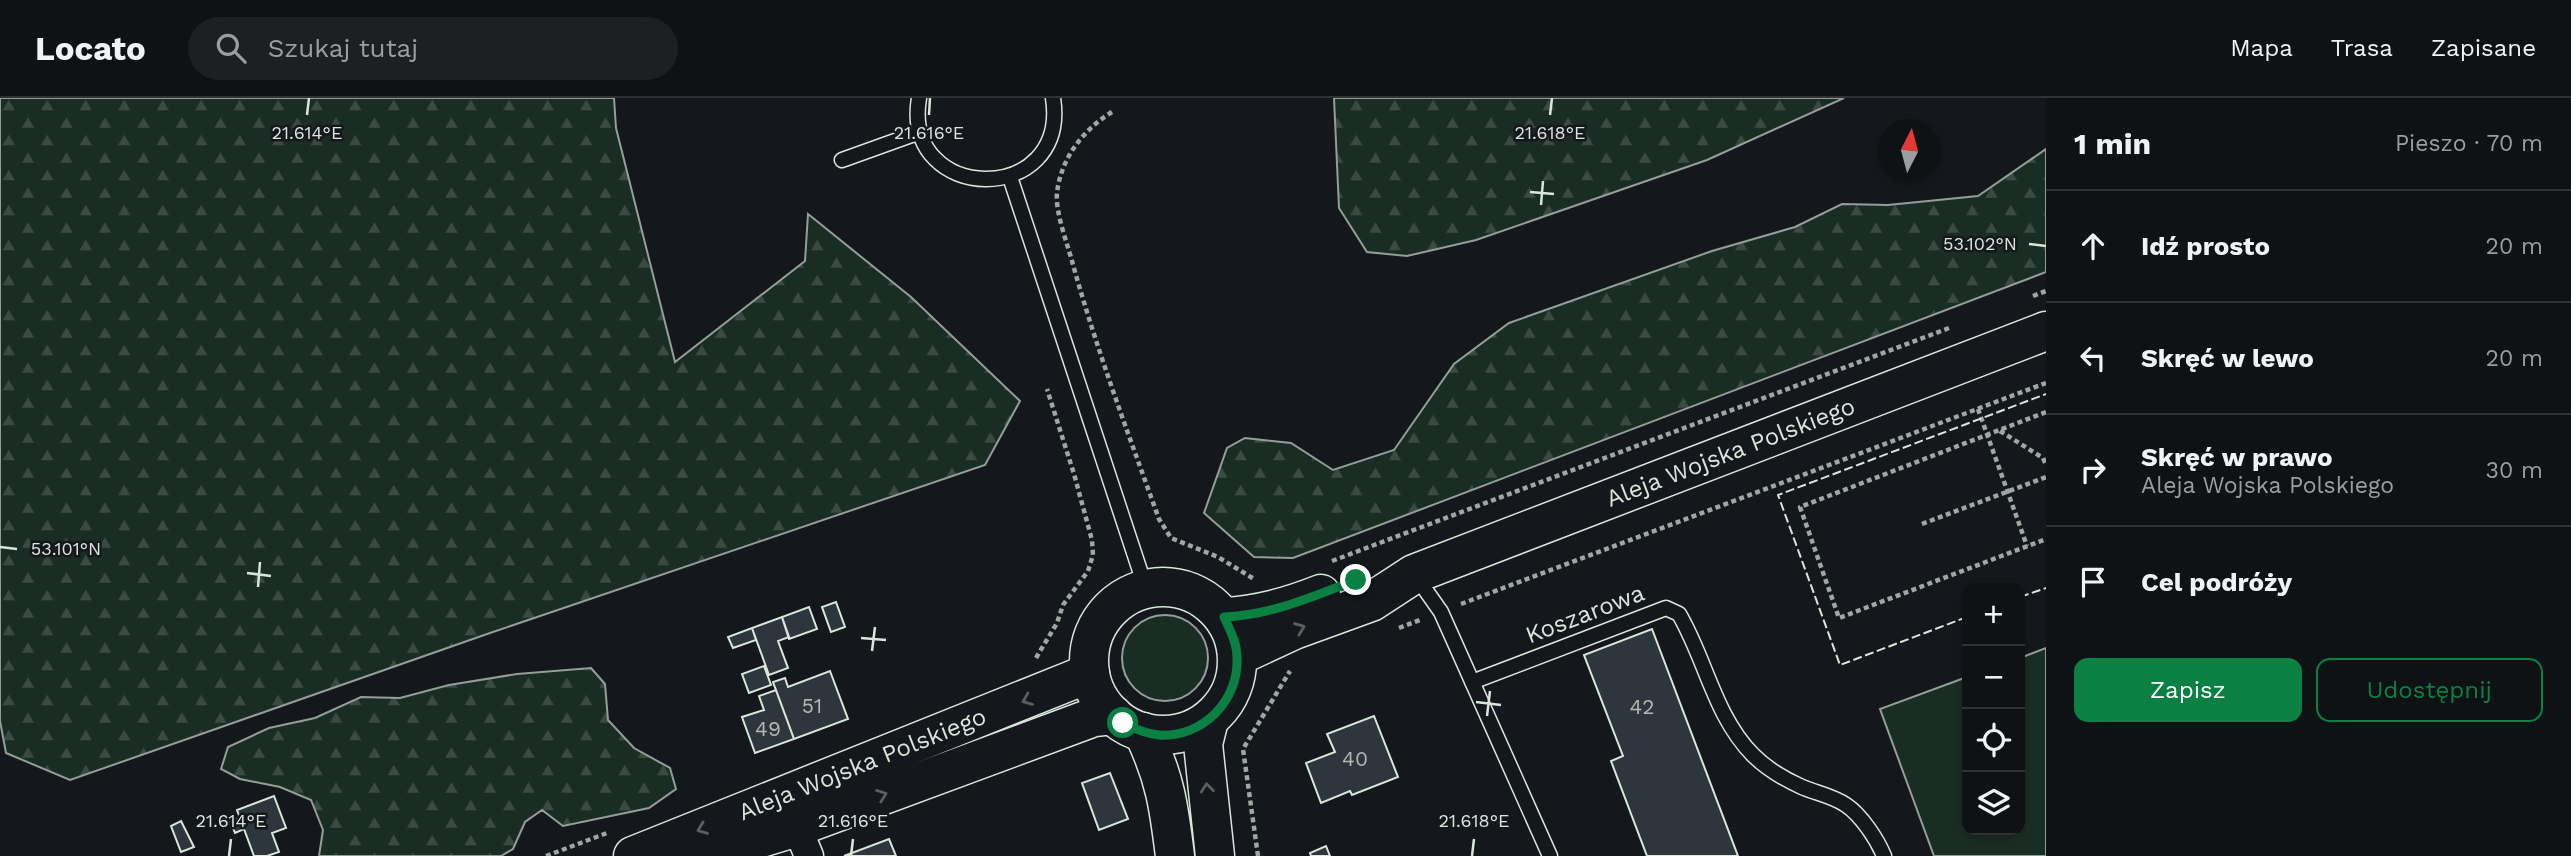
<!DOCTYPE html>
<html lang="pl">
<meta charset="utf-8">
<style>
:root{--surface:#0f1215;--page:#1d2022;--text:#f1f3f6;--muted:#9b9ea0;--line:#2f3234;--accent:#0b8043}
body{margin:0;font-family:"Work Sans",sans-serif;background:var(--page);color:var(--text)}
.controls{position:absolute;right:21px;bottom:21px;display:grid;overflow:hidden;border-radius:14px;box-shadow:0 4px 10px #0003}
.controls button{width:63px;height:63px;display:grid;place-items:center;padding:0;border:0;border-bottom:2px solid var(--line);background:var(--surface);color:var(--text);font:35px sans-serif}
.compass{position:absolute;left:1878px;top:21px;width:63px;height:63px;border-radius:50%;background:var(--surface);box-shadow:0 4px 10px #0003;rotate:6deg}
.stop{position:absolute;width:21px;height:21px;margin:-16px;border:5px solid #0b8043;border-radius:50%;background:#fff}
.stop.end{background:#0b8043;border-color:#fff;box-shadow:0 2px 7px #0008}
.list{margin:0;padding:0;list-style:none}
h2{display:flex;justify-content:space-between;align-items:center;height:91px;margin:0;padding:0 28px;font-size:30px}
h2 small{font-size:23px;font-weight:400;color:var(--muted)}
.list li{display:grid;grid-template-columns:46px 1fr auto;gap:21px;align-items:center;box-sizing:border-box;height:112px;padding:0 28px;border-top:2px solid var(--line)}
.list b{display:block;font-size:26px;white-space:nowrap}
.list p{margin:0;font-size:23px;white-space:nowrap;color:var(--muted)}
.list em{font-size:23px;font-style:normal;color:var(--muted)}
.actions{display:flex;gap:14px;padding:21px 28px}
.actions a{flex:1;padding:16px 0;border:2px solid var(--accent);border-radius:14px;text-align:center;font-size:24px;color:var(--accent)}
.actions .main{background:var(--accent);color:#fff}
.icon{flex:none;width:38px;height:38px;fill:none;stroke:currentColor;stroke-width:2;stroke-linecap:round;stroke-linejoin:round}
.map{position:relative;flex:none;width:2046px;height:758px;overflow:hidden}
header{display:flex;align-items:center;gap:42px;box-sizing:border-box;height:98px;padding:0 35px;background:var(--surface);border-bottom:2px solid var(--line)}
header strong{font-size:33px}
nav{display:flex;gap:38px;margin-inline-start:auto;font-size:24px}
.search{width:490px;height:63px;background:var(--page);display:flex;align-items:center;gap:18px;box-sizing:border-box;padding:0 24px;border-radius:38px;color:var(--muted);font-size:26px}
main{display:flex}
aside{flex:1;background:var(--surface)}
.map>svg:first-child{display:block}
.grass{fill:#1a2d24;stroke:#939e99;stroke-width:2}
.forest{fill:url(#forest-firs);stroke:#939e99;stroke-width:2}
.building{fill:#2c363c;stroke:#d8e6dc;stroke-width:2}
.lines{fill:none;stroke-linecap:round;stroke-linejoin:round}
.lane-casing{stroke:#d8e6dc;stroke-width:17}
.street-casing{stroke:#d8e6dc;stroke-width:31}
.secondary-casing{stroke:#d8e6dc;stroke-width:41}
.primary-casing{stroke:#d8e6dc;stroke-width:41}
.path{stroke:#9da8a2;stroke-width:4.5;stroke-dasharray:5 3.5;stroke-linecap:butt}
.lane{stroke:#14181c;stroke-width:14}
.street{stroke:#14181c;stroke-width:28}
.secondary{stroke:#14181c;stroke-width:38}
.primary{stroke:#14181c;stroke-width:38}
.fence{stroke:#d8e6dc;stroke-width:2;stroke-dasharray:9 3.5;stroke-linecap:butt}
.oneway{stroke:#59605f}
.route{stroke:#0b8043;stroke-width:9}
.ticks{fill:none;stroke:#d8e6dc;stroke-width:2.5}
.labels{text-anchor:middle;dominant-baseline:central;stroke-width:5;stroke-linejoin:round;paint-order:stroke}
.number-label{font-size:21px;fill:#adbab4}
.street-label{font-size:24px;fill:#d8e6dc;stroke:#14181c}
.ticks-label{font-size:18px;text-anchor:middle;fill:#d8e6dc;stroke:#14181c;stroke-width:5;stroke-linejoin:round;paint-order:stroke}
</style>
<header>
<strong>Locato</strong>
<div class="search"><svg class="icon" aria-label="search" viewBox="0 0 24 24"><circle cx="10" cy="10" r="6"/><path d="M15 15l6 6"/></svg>Szukaj tutaj</div>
<nav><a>Mapa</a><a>Trasa</a><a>Zapisane</a></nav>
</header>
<main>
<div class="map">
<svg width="2046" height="758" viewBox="0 0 2046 758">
<defs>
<pattern id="forest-firs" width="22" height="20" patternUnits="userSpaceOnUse" patternTransform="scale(1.75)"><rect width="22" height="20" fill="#1a2d24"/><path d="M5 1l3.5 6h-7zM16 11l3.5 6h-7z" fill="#3b4b43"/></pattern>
</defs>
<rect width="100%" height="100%" fill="#14181c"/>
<!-- grass -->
<path class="grass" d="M1122 560a43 43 0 1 1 86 0a43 43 0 1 1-86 0Z
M 2046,550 L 2046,758 L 1934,758 L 1880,611 L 1967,579 L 1967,732 L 2020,732 L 2020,560 Z"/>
<!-- forest -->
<path class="forest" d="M 0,0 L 614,0 L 616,30 L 675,264 L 805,163 L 808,116 L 911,199 L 1020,303 L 985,367 L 490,535 L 70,682 L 6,655 L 0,623 Z
M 1334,0 L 1844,0 L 1707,62 L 1476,142 L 1407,158 L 1367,154 L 1339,110 Z
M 2046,51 L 2046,174 L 1293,460 L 1254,459 L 1204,415 L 1227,350 L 1245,340 L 1291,345 L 1333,372 L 1394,352 L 1454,266 L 1509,225 L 1712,153 L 1795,129 L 1842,106 L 1888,107 L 1978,98 Z
M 591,570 L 605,586 L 608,622 L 634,650 L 670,670 L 676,691 L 649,710 L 563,728 L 542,712 L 525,724 L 513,751 L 501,758 L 319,758 L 323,732 L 311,702 L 280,689 L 240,681 L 221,671 L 228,649 L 269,630 L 315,620 L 361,599 L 400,600 L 449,587 L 517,576 Z"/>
<!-- building -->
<path class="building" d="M 836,504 L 845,529 L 831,534 L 822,509 Z
M 809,509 L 817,531 L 789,541 L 782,519 Z
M 782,519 L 789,539 L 778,543 L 788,570 L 769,577 L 752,530 Z
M 752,530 L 756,542 L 733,550 L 728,539 Z
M 1652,531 L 1738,758 L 1647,758 L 1611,663 L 1623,658 L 1584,557 Z
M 764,568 L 771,587 L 749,595 L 742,576 Z
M 830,573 L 848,621 L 794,641 L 773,584 L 785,580 L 788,589 Z
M 776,592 L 794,641 L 755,655 L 742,619 L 764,612 L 759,598 Z
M 1374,618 L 1398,679 L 1352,697 L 1350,693 L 1321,705 L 1306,665 L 1335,654 L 1327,636 Z
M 1110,675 L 1128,721 L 1099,732 L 1082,685 Z
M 274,698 L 286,730 L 272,735 L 279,754 L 267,758 L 254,758 L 244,731 L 235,735 L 230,723 L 240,720 L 237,712 Z
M 181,723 L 194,749 L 181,754 L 171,728 Z
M 889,741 L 896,758 L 844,758 Z
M 1326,748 L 1330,758 L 1311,758 L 1310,755 Z"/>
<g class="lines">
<defs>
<path id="lane" d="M 919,0 C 901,107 1070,109 1053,0
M 842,62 L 920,34
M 1010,79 L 1146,491
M 1415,477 L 1441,514 L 1550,758
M 1472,584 L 1666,510 L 1679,516 C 1706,562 1714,617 1753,657 C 1766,670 1784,681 1802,689 C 1816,695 1833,698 1846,707 C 1861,717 1877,741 1884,758"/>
<path id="street" d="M 797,729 L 809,758"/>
<path id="secondary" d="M 1209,622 L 1203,646 L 1215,758
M 1143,634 C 1165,679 1169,709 1175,758"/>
<g id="primary">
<circle cx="1163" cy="563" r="74"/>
<path d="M 1224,519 C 1259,517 1288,509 1321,496"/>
<path id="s1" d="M 1238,558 L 1294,532 L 1371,504 L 1414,476 L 2046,233"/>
<path id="s2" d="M 633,758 L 1090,575"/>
<path d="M 702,758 L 797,729 L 1094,619 L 1113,617"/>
</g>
</defs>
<!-- lane casing -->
<use href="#lane" class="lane-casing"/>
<!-- street casing -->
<use href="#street" class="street-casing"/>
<!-- secondary casing -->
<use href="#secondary" class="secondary-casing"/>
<!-- primary casing -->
<use href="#primary" class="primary-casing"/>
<!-- path -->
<path class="path" d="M 1112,14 C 1083,32 1061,60 1057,95 C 1055,113 1067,145 1072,163 C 1096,250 1128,335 1159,421 L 1171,440 L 1218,459 L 1254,481
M 2033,198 L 2046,193
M 1978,311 L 2027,448
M 2046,314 L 1800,409 L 1839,520 L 2046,441
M 2000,333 L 2043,360 L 2046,367
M 1922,426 L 2046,379
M 1332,463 L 1949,230
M 1461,506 L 2046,285
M 1399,530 L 1420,522
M 1036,560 L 1057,525 L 1063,507 L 1088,473 L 1093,457 L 1092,442 L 1074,376 L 1047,291
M 546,758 L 607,735
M 1258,758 L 1243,651 L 1290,573"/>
<!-- lane -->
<use href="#lane" class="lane"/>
<!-- street -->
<use href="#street" class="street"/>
<!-- secondary -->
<use href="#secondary" class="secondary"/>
<!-- primary -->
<use href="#primary" class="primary"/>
<!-- fence -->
<path class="fence" d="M 2020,499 L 2046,490
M 1967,519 L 1840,567 L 1778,397 L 2046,296"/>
</g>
<!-- one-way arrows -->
<defs><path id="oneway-chevron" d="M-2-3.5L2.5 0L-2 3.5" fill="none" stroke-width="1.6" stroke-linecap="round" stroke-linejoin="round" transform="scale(1.75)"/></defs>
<g class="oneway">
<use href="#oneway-chevron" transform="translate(1300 530) rotate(-21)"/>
<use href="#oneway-chevron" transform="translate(1027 602) rotate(158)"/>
<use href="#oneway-chevron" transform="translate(1207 690) rotate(-96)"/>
<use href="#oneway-chevron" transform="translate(882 697) rotate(-20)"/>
<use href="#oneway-chevron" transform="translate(702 731) rotate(159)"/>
</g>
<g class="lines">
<!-- route -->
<path class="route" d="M 1123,625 C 1135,631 1146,636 1159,637 C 1203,640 1239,602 1237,560 C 1237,545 1230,532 1224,519 C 1271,517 1312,499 1356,482"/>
</g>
<!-- ticks -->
<path class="ticks" d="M 307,17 L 309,0M 929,17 L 930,0M 1550,17 L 1552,0M 1530,94 L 1554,96M 1541,107 L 1543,83M 2029,146 L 2046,148M 0,449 L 17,451M 247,475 L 271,478M 258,489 L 260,464M 861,540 L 886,542M 872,553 L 875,529M 1476,604 L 1501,607M 1487,618 L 1490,593M 229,758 L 231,741M 851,758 L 853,741M 1472,758 L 1474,741"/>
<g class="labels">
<!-- number labels -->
<g class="number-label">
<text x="812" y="607">51</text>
<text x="1642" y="608">42</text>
<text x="768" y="630">49</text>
<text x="1355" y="660">40</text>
</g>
<!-- street labels -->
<g class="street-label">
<text stroke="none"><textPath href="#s1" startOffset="534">Aleja Wojska Polskiego</textPath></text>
<text transform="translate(1585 516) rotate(-21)">Koszarowa</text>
<text stroke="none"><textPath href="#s2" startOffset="247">Aleja Wojska Polskiego</textPath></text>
</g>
</g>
<g class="ticks-label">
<text x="307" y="41">21.614°E</text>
<text x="929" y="41">21.616°E</text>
<text x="1550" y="41">21.618°E</text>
<text x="1980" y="152">53.102°N</text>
<text x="66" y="457">53.101°N</text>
<text x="231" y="729">21.614°E</text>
<text x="853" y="729">21.616°E</text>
<text x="1474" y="729">21.618°E</text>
</g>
</svg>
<div class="controls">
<button>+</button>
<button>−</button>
<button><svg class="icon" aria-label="locate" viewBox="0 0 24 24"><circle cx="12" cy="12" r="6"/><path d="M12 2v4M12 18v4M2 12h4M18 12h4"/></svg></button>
<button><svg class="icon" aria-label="layers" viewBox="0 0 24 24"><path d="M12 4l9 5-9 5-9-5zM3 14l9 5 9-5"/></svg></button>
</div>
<svg class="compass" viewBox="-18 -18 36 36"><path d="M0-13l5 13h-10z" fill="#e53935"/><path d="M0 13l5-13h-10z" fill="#9b9ea0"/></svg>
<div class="stop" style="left:1123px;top:625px"></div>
<div class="stop end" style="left:1356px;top:482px"></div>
</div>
<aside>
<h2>1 min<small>Pieszo · 70 m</small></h2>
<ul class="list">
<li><svg class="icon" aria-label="ahead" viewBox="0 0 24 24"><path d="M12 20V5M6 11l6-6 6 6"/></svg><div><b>Idź prosto</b></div><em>20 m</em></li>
<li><svg class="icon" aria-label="left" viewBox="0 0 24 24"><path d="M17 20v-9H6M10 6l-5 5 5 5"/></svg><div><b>Skręć w lewo</b></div><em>20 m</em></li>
<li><svg class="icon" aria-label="right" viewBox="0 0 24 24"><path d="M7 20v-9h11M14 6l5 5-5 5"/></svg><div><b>Skręć w prawo</b><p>Aleja Wojska Polskiego</p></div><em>30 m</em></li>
<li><svg class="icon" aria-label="arrive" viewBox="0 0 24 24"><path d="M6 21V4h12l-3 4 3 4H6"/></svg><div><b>Cel podróży</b></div></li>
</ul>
<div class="actions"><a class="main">Zapisz</a><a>Udostępnij</a></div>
</aside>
</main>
